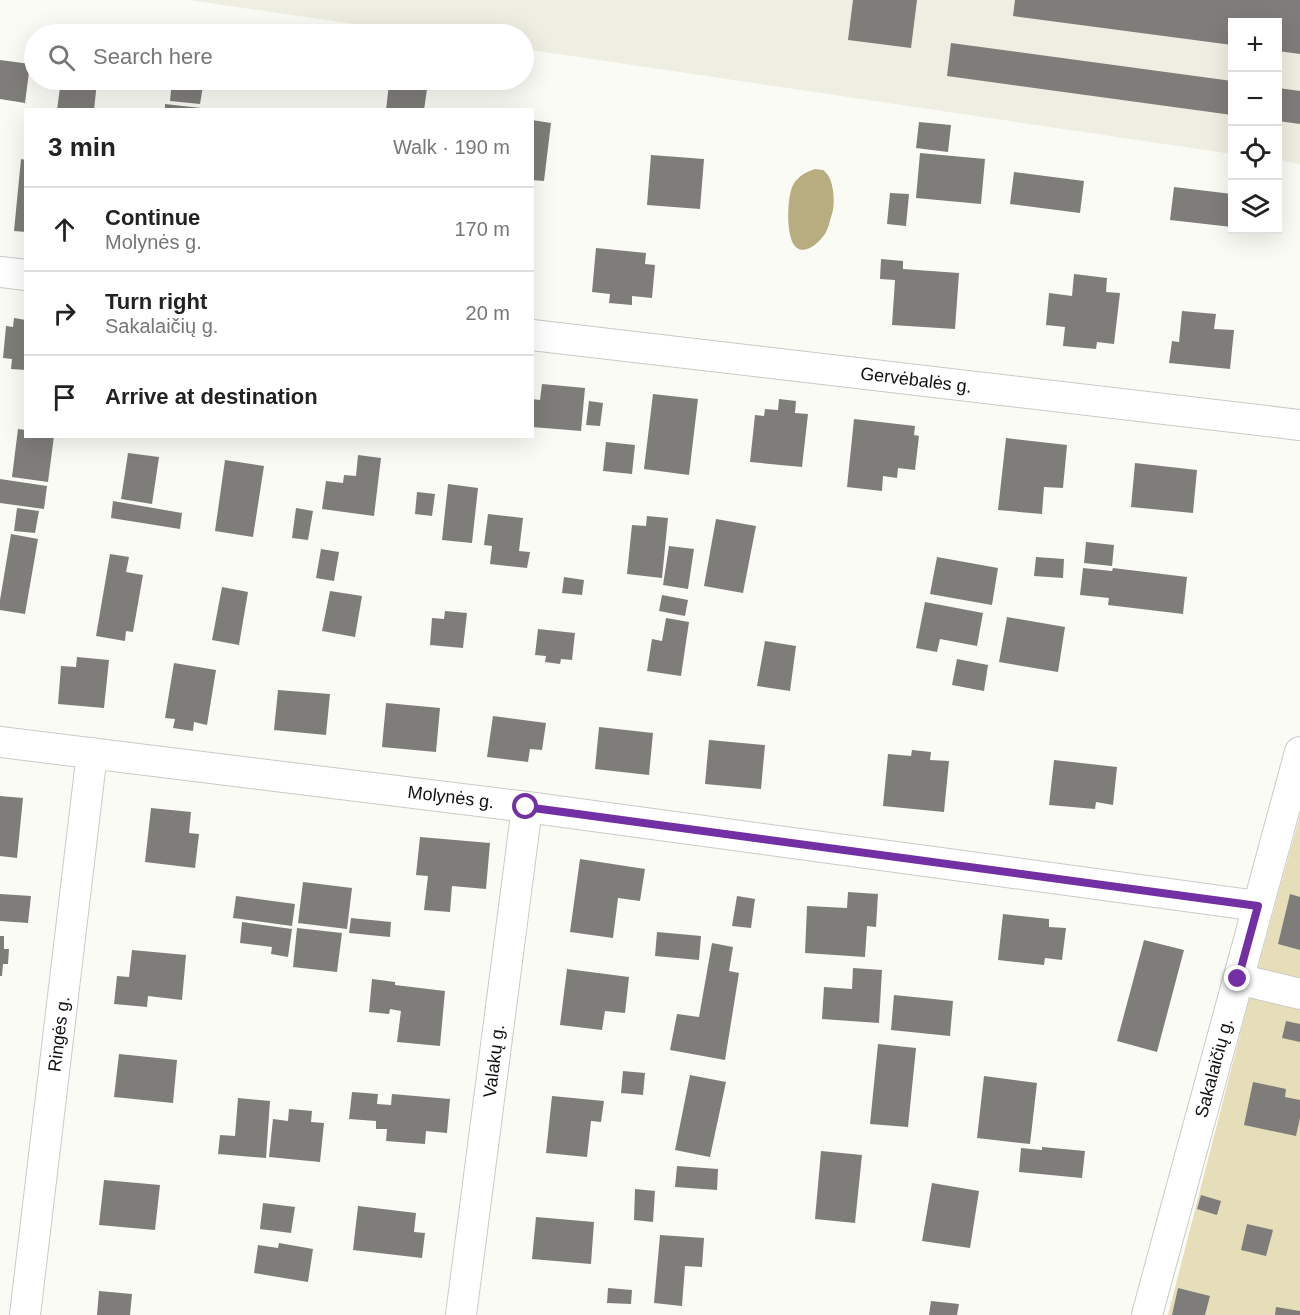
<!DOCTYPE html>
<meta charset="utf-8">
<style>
:root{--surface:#fff;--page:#f2f2f2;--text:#222;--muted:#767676;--line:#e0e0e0}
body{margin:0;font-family:Helvetica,sans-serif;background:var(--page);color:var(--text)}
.controls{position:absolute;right:18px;top:18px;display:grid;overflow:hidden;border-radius:0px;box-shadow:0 6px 24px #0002}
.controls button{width:54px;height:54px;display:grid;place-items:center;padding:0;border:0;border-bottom:2px solid var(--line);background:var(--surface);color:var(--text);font:30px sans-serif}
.stop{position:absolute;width:18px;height:18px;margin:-14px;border:4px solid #7230a4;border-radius:50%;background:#fff}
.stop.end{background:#7230a4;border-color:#fff;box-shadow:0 2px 6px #0008}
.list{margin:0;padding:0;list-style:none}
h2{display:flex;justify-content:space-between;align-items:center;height:78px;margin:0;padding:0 24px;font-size:26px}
h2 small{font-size:20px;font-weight:400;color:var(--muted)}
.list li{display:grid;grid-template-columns:39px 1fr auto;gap:18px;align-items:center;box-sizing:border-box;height:84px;padding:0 24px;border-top:2px solid var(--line)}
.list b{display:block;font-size:22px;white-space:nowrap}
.list p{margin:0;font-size:20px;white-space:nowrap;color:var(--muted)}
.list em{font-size:20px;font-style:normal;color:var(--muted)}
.icon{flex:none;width:33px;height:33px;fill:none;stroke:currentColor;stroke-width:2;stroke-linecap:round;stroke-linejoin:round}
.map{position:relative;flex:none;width:1300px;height:1315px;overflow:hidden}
.search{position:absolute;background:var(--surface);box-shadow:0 6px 24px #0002;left:24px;top:24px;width:510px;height:66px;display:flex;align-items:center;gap:15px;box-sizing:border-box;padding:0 21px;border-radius:33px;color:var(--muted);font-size:22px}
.panel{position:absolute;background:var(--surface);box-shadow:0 6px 24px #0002;left:24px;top:108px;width:510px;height:330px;border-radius:0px}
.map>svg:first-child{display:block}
.built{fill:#efeee2}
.green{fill:#e6ddb9}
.water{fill:#b8ad81}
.building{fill:#7e7d7a}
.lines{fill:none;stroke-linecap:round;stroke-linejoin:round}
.minor-casing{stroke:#cbcac6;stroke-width:32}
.minor{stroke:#fff;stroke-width:30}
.route{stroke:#7230a4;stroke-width:8}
.labels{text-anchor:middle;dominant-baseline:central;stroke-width:5;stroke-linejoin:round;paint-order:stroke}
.street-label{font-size:18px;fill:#111110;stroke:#fff}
</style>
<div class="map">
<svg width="1300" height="1315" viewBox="0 0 1300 1315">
<rect width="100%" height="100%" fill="#fbfbf6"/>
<!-- built -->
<path class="built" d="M 189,0 L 1300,0 L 1300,164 L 1278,160 L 1278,22 L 1232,22 L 1232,154 L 524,49 L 524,34 L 423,34 Z"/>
<!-- green -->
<path class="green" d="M 1300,815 L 1300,1315 L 1168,1315 L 1248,1004 Z"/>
<!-- water -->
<path class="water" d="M 815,169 L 823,170 C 824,170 829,176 829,177 C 834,186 835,204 832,214 C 830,219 829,227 826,232 C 822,240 807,255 797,248 C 785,240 787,196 793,185 C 798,176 806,172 815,169 Z"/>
<!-- building -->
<path class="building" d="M 853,0 L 917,0 L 911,48 L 848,40 Z
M 1015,0 L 1300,0 L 1300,54 L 1278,51 L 1278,22 L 1232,22 L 1232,45 L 1013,16 Z
M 951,43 L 1232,81 L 1232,115 L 947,76 Z
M 0,60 L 30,64 L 25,103 L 0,99 Z
M 61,80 L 97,82 L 94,110 L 57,110 Z
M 172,80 L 204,80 L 200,104 L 170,101 Z
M 389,84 L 427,89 L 424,110 L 386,110 Z
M 1278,88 L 1300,91 L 1300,124 L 1278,121 Z
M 165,104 L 201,108 L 200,110 L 165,110 Z
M 532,120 L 551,123 L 544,181 L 532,180 Z
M 919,122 L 951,125 L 948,152 L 916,148 Z
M 920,153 L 985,159 L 981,204 L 916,198 Z
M 651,155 L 704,159 L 700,209 L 647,205 Z
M 21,159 L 26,160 L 26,232 L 14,231 Z
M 1014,172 L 1084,181 L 1080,213 L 1010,204 Z
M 1174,187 L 1232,194 L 1232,227 L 1170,220 Z
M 890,193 L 909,194 L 906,226 L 887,224 Z
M 596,248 L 646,253 L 645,264 L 655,265 L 652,298 L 632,296 L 632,305 L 609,303 L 610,294 L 592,292 Z
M 881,259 L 903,261 L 903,269 L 959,273 L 955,329 L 892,325 L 895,280 L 880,279 Z
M 1074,274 L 1107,278 L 1106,292 L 1120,293 L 1114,344 L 1097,342 L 1096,349 L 1063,346 L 1065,327 L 1046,325 L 1049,293 L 1072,296 Z
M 1182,311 L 1216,314 L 1214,329 L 1234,330 L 1230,369 L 1169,363 L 1172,341 L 1179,342 Z
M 14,318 L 26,320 L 26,370 L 11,369 L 12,359 L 3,358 L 6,326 L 13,327 Z
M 542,384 L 585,388 L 581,431 L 532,427 L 532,399 L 540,400 Z
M 653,394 L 698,399 L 689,475 L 644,469 Z
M 779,399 L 796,401 L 795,413 L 808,414 L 802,467 L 750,462 L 755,415 L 764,416 L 765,409 L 778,410 Z
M 589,401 L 603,403 L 600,426 L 586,425 Z
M 854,419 L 915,426 L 914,435 L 919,436 L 915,470 L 898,468 L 897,478 L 883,476 L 882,491 L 847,487 Z
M 18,429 L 26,430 L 26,436 L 54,436 L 48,482 L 12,477 Z
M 1006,438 L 1067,445 L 1063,488 L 1044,487 L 1042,514 L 998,510 Z
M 606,442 L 635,445 L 632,474 L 603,471 Z
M 128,453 L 159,457 L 152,504 L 121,499 Z
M 358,455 L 381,458 L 374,516 L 322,509 L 326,481 L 343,483 L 344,475 L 356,476 Z
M 225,460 L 264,466 L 253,537 L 215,531 Z
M 1135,463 L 1197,470 L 1193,513 L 1131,507 Z
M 0,479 L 47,486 L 44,509 L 0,503 Z
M 448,484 L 478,488 L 472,543 L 442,540 Z
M 417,492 L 435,494 L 432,516 L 415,514 Z
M 113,501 L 182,513 L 180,529 L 111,518 Z
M 17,508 L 39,511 L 35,533 L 14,531 Z
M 296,508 L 313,511 L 308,540 L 292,538 Z
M 488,514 L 523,518 L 519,551 L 530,552 L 527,568 L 490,564 L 492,546 L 484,545 Z
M 647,516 L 668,518 L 662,578 L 627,574 L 632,525 L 646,526 Z
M 716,519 L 756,526 L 743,593 L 704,586 Z
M 11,534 L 38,539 L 25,614 L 0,610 L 0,600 Z
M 1086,542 L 1114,545 L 1112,566 L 1084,563 Z
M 669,546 L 694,549 L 688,589 L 663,585 Z
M 321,549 L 339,552 L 334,581 L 316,578 Z
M 110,554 L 129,557 L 126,572 L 143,575 L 133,632 L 126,631 L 125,641 L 96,636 Z
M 937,557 L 998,568 L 992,605 L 930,594 Z
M 1036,557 L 1064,559 L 1063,578 L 1034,576 Z
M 1083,568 L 1112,571 L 1113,568 L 1187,577 L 1183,614 L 1108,605 L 1109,598 L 1080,595 Z
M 564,577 L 584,580 L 582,595 L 562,593 Z
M 222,587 L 248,592 L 239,645 L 212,640 Z
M 330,591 L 362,596 L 355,637 L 322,631 Z
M 662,595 L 688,600 L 685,616 L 659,611 Z
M 925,602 L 983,613 L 977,646 L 940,639 L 937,652 L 916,648 Z
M 445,611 L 467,613 L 463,648 L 430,645 L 432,618 L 444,619 Z
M 1007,617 L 1065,627 L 1058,672 L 999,662 Z
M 666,618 L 689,622 L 681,676 L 647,671 L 652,639 L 662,641 Z
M 538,629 L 575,633 L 572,660 L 561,659 L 560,664 L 545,662 L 546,656 L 535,655 Z
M 765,641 L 796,646 L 790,691 L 757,686 Z
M 77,657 L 109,660 L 104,708 L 58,704 L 61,666 L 76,667 Z
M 957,659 L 988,665 L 984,691 L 952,685 Z
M 174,663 L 216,670 L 207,725 L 194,722 L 193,731 L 173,728 L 175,719 L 165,718 Z
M 278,690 L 330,694 L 326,735 L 274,730 Z
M 386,703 L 440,708 L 436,752 L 382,747 Z
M 493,716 L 546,723 L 542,750 L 530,749 L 528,762 L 487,757 Z
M 599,727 L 653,733 L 649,775 L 595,769 Z
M 709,740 L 765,745 L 761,789 L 705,784 Z
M 912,750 L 931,752 L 930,760 L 949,761 L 944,812 L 883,806 L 888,754 L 911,756 Z
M 1054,760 L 1117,767 L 1113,805 L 1096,802 L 1095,809 L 1049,805 Z
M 0,796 L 23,798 L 17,858 L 0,856 Z
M 151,808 L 191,812 L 189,833 L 199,834 L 195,868 L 145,862 Z
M 420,837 L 490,843 L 486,889 L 452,886 L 450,912 L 424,910 L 428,876 L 416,875 Z
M 580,859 L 645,869 L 640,901 L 618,898 L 613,938 L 570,932 Z
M 303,882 L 352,888 L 347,929 L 298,923 Z
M 848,892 L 878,894 L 876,927 L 867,926 L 865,957 L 805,953 L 807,906 L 847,908 Z
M 0,894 L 31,896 L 28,923 L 0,921 Z
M 1290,894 L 1300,897 L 1300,950 L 1278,944 Z
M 236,896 L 295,904 L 292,926 L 233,918 Z
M 737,896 L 755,899 L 751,928 L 732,926 Z
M 1003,914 L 1049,919 L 1049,927 L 1066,928 L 1062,960 L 1045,958 L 1044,965 L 998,960 Z
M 351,918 L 391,922 L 390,937 L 349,933 Z
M 242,922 L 292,929 L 288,957 L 271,954 L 272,947 L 240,943 Z
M 297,928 L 342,933 L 337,972 L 293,967 Z
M 657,932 L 701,936 L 699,960 L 655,956 Z
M 0,936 L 4,936 L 4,949 L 9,949 L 8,964 L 3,964 L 2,976 L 0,976 Z
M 1144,940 L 1184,950 L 1157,1052 L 1117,1041 Z
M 712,943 L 733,947 L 729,971 L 739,973 L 725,1060 L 670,1050 L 677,1014 L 699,1017 Z
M 132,950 L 186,955 L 182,1000 L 148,996 L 147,1007 L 114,1004 L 117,976 L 129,977 Z
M 853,968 L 882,970 L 879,1023 L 822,1019 L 824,987 L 852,989 Z
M 567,969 L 629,977 L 625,1013 L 605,1011 L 602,1030 L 560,1025 Z
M 372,979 L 395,982 L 395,985 L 445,991 L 440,1046 L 397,1042 L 401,1011 L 390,1009 L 389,1014 L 369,1012 Z
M 894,995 L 953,1001 L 950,1036 L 891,1030 Z
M 1286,1021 L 1300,1024 L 1300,1042 L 1282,1038 Z
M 878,1044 L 916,1048 L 908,1127 L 870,1124 Z
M 119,1054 L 177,1060 L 173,1103 L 114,1097 Z
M 623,1071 L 645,1073 L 643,1095 L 621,1093 Z
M 690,1075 L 726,1082 L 710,1157 L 675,1150 Z
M 984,1076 L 1037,1083 L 1030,1144 L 977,1138 Z
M 1253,1082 L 1286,1089 L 1285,1097 L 1300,1100 L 1300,1118 L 1296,1136 L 1244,1125 Z
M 352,1092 L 378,1094 L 377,1104 L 391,1105 L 392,1094 L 450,1099 L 447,1133 L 426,1131 L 425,1144 L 386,1141 L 387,1129 L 376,1129 L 376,1121 L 349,1119 Z
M 552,1096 L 604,1101 L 601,1122 L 591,1121 L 587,1157 L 546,1153 Z
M 238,1098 L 270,1101 L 266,1158 L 218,1154 L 220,1135 L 235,1136 Z
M 289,1109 L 312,1111 L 311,1122 L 324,1123 L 320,1162 L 269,1157 L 273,1119 L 288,1121 Z
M 1042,1147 L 1085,1151 L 1082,1178 L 1019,1172 L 1021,1148 L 1042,1150 Z
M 821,1151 L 862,1155 L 855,1223 L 815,1219 Z
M 677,1166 L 718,1169 L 717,1190 L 675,1187 Z
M 104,1180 L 160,1185 L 155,1230 L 99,1225 Z
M 932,1183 L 979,1191 L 970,1248 L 922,1241 Z
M 635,1189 L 655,1191 L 653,1222 L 634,1220 Z
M 1201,1195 L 1221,1201 L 1217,1215 L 1197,1209 Z
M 263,1203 L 295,1207 L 291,1233 L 260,1229 Z
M 358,1206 L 416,1213 L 414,1232 L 425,1233 L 422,1258 L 353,1250 Z
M 536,1217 L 594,1222 L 591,1264 L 532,1259 Z
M 1247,1224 L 1273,1230 L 1266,1256 L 1241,1250 Z
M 660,1235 L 704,1238 L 702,1267 L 685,1266 L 682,1306 L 654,1303 Z
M 279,1243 L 313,1249 L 308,1282 L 254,1273 L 258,1245 L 278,1248 Z
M 608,1288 L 632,1290 L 631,1304 L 607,1303 Z
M 1178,1288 L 1210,1296 L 1205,1315 L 1172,1315 Z
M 99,1291 L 132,1294 L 130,1315 L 97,1315 Z
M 931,1301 L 959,1304 L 957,1315 L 929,1315 Z
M 1276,1307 L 1300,1311 L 1300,1315 L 1275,1315 Z"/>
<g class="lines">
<defs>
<path id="minor" d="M 0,272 L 26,275
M 532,335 L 1300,425
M 0,742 L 527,807 L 1258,906
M 1238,979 L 1300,994
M 25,1315 L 92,753
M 461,1315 L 527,807
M 1147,1315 L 1300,752"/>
</defs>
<!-- minor casing -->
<use href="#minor" class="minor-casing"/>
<!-- minor -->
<use href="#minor" class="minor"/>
</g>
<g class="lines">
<!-- route -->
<path class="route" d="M 526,807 L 1258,906 L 1238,979"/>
</g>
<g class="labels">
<!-- street labels -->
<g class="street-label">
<text transform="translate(916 380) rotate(7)">Gervėbalės g.</text>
<text transform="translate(451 797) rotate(7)">Molynės g.</text>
<text transform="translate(59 1034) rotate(-83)">Ringės g.</text>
<text transform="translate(494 1061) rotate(-83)">Valakų g.</text>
<text transform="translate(1214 1068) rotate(-75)">Sakalaičių g.</text>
</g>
</g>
</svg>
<div class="controls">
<button>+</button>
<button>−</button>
<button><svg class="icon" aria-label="locate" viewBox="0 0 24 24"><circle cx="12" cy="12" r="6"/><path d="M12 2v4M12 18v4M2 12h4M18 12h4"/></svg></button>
<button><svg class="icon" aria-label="layers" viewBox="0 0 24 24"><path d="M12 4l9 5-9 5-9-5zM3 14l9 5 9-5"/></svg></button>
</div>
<div class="stop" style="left:526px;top:807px"></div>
<div class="stop end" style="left:1238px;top:979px"></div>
<div class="search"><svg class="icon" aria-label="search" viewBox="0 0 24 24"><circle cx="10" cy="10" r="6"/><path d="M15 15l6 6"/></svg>Search here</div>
<section class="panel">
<h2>3 min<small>Walk · 190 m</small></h2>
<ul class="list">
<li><svg class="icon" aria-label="ahead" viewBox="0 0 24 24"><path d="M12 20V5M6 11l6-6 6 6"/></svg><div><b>Continue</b><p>Molynės g.</p></div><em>170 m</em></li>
<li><svg class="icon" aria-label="right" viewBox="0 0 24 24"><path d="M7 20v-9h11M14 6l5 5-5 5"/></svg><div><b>Turn right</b><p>Sakalaičių g.</p></div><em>20 m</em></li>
<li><svg class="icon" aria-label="arrive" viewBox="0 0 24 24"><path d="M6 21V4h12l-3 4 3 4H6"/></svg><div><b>Arrive at destination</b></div></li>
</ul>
</section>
</div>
